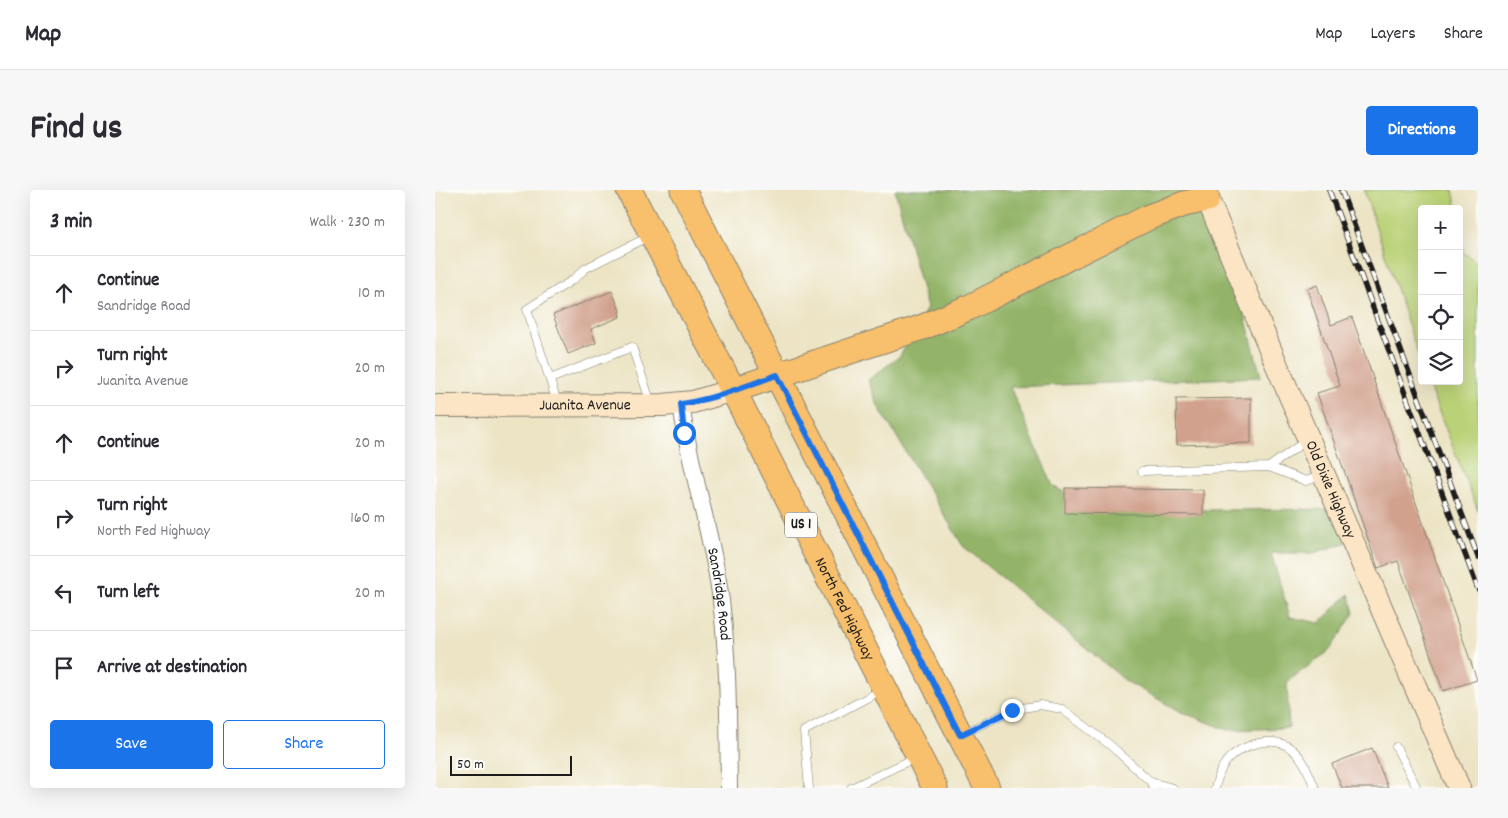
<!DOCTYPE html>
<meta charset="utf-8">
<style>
:root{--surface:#fff;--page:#f7f7f7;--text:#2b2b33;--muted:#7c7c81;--line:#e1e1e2;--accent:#1a73e8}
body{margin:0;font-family:Dekko,sans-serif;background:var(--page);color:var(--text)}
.controls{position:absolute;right:15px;top:15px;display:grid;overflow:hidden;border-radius:5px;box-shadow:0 5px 20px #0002}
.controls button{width:45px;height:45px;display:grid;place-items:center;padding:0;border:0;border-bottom:1px solid var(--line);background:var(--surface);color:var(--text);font:25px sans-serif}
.scale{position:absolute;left:15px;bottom:12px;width:122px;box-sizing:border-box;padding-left:5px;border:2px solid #1c1c1c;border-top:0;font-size:14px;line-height:18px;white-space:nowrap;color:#1c1c1c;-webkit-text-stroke:4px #fdfcf7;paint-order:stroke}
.stop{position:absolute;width:15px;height:15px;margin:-11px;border:4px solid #1a73e8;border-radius:50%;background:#fff}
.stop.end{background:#1a73e8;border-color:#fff;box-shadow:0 1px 5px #0008}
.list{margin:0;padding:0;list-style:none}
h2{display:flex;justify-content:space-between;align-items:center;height:65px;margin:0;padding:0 20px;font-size:21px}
h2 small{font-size:16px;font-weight:400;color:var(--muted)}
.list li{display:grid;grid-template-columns:32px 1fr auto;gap:15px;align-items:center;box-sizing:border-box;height:75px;padding:0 20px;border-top:1px solid var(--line)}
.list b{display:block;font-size:19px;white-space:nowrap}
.list p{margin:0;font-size:16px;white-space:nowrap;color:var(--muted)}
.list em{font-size:16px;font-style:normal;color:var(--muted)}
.actions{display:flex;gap:10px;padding:15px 20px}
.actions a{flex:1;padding:11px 0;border:1px solid var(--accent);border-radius:5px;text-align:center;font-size:18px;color:var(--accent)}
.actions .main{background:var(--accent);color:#fff}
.icon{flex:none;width:28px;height:28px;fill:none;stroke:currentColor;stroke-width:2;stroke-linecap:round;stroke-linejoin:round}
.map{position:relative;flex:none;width:1043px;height:598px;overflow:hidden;border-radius:5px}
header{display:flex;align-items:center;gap:30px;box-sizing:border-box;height:70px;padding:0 25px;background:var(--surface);border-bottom:1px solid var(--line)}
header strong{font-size:24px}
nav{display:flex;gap:28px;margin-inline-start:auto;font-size:18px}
.intro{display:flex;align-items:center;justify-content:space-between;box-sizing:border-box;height:120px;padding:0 30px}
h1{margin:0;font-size:35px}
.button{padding:12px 22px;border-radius:5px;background:var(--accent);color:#fff;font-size:18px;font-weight:700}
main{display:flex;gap:30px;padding:0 30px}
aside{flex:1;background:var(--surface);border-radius:5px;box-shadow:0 5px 20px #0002}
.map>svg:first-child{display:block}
.green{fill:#bad277;stroke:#6b774a}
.forest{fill:#93b468;stroke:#586842}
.building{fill:#d1a18e}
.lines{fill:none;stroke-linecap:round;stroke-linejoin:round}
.lane-casing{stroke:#848070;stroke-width:9}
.street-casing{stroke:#848070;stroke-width:18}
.secondary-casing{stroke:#848070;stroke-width:24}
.primary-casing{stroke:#848070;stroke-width:27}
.lane{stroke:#fff;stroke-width:8}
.street{stroke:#fff;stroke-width:16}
.secondary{stroke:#fce5c4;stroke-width:22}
.primary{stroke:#f8bf6c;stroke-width:25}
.rail-casing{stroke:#1c1c1c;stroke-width:5.5}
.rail{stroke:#fdfcf7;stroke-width:4;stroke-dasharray:11;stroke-linecap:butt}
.route{stroke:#1a73e8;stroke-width:6}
.labels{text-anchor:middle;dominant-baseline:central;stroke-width:4.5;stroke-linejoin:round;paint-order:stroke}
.shield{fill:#fdfcf7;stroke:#605f5e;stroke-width:1}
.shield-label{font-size:15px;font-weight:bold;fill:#1c1c1c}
.street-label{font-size:16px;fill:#1c1c1c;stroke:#fdfcf7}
</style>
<header>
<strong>Map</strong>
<nav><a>Map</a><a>Layers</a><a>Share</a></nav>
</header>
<div class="intro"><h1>Find us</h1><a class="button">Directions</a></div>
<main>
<aside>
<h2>3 min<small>Walk · 230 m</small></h2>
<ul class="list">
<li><svg class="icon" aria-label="ahead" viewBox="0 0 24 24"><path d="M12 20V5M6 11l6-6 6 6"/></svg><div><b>Continue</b><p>Sandridge Road</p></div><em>10 m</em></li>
<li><svg class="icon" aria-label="right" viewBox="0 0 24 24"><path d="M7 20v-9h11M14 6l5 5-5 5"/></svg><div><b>Turn right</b><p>Juanita Avenue</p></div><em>20 m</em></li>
<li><svg class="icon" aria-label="ahead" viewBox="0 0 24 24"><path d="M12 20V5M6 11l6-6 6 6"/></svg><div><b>Continue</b></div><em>20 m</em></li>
<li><svg class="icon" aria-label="right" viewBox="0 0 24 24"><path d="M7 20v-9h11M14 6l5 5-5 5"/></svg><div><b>Turn right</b><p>North Fed Highway</p></div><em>160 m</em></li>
<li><svg class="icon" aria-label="left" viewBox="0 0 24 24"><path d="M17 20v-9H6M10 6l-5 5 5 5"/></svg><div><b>Turn left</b></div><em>20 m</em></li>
<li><svg class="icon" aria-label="arrive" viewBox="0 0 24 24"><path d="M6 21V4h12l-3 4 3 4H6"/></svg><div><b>Arrive at destination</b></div></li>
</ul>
<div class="actions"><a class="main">Save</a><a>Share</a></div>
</aside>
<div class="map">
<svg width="1043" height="598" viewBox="0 0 1043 598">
<rect width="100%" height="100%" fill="#fdfcf7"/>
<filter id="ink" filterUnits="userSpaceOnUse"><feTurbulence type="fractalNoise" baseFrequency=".02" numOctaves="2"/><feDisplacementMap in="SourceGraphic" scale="10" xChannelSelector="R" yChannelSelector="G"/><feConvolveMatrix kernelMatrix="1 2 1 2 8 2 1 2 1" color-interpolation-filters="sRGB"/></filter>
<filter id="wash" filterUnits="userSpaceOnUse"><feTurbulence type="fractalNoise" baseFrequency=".0096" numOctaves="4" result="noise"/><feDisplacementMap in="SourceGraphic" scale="20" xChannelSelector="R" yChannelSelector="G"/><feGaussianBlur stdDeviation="1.12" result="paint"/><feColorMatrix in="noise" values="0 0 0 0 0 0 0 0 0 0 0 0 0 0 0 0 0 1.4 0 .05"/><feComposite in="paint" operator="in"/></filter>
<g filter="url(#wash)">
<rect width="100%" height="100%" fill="#ece4c5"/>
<!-- green -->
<path class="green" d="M 929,0 L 1018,0 L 1022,19 L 987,19 L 987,177 Z
M 1024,34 L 1029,63 L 1043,73 L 1043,321 L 992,191 L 1024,191 Z"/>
<!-- forest -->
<path class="forest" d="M 460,0 L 777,0 L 826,187 L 575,197 L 618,296 L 662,321 L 898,319 L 913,352 L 879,363 L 836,363 L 855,427 L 884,433 L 914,404 L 919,423 L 895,460 L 852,492 L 854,538 L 793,540 L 744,521 L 691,491 L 528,356 L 443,216 L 433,190 L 465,166 L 492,118 Z"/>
<g id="blocks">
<!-- building -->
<path class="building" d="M 882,95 L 896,135 L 917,127 L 1042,490 L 1008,501 L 963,371 L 943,378 L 882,203 L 905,196 L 872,99 Z
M 177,101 L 185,121 L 184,122 L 185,127 L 156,139 L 161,153 L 133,164 L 118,125 Z
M 816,208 L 816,253 L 742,255 L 741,209 Z
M 630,298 L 768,300 L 768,325 L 630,323 Z
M 937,558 L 953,598 L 907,598 L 897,574 Z"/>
</g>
</g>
<g filter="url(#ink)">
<use href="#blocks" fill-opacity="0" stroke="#848070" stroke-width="1"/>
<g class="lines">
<defs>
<path id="lane" d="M 115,189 L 197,157 L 216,213
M 122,212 L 92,119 L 139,89 L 151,78 L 215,46
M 834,277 L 871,291 L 886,286
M 707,281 L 834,277 L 872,250
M 527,544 L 577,520 L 605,515 L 627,519 L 675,555 L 716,592 L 719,598
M 961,557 L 982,598
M 716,592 L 738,598
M 374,598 L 369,541 L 447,500
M 416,598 L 480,568
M 780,598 C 782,590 785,580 790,573 C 804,554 841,543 859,561 C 870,570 874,585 880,598"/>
<g id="street">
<path id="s1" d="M 246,213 C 254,280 278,344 286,411 C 294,473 293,536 294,598"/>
</g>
<g id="secondary">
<path id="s2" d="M 769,0 L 843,178 L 1024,598"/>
<path id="s3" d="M 0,216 L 228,215 L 258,212 L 298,200"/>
</g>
<g id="primary">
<path id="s4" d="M 194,0 L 298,200 L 500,598"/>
<path d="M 248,0 L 552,598"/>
<path d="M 298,200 L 488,137 L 533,118 L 714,27 L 749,14 L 772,9"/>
</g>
</defs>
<!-- lane casing -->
<use href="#lane" class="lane-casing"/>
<!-- street casing -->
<use href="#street" class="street-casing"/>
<!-- secondary casing -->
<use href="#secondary" class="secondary-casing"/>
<!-- primary casing -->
<use href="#primary" class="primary-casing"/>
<!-- lane -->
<use href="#lane" class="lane"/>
<!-- street -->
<use href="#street" class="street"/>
<!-- secondary -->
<use href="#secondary" class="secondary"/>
<!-- primary -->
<use href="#primary" class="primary"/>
<defs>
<path id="rail" d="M 894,0 L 1043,399
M 906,0 L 1043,367"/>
</defs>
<!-- rail casing -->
<use href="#rail" class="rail-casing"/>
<!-- rail -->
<use href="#rail" class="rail"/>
</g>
</g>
<g class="lines" filter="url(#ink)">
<!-- route -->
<path class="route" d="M 249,243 L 246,214 C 279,209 311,196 342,185 L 525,545 L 577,520"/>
</g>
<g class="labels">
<!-- shield labels -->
<rect class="shield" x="350" y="322.5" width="32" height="25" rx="4"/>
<g class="shield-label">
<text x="366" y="335">US 1</text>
</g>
<!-- street labels -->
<g class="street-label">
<text stroke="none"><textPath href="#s3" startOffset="150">Juanita Avenue</textPath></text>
<text stroke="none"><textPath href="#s2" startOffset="325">Old Dixie Highway</textPath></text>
<text stroke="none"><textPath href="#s1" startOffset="195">Sandridge Road</textPath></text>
<text stroke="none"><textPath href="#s4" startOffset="471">North Fed Highway</textPath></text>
</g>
</g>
</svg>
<div class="controls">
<button>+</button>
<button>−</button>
<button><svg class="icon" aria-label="locate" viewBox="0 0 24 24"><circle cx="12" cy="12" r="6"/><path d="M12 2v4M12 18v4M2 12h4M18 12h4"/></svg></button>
<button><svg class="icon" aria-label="layers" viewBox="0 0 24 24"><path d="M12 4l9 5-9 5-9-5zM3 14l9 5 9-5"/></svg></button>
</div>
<div class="scale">50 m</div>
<div class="stop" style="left:249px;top:243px"></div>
<div class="stop end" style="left:577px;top:520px"></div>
</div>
</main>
